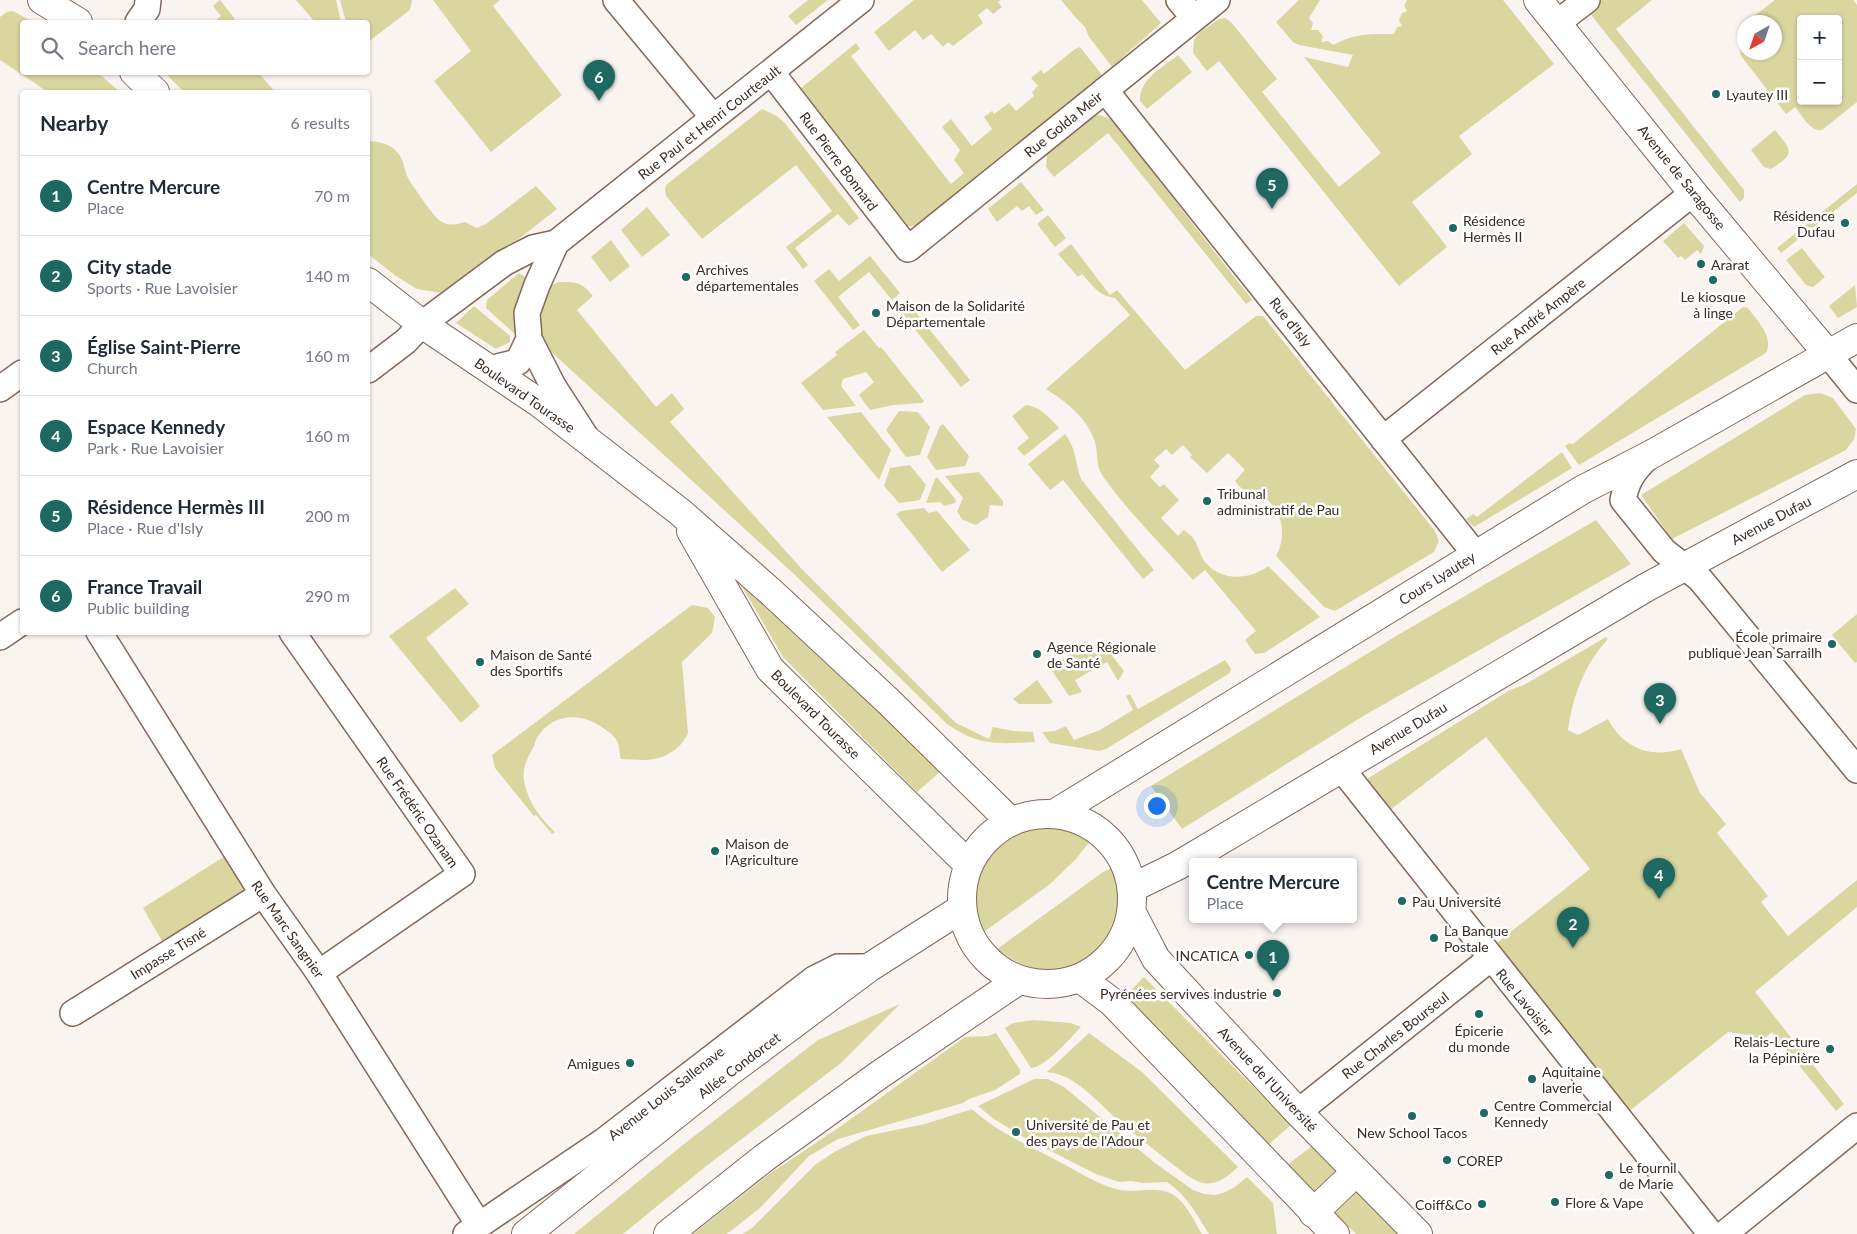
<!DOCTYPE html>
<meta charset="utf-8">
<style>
:root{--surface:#fff;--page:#f6f6f7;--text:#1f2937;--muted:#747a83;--line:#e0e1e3;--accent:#1d6861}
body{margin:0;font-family:Lato,sans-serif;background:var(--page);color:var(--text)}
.controls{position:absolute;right:15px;top:15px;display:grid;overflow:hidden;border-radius:5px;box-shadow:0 1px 4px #0004}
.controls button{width:45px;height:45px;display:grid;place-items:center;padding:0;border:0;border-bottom:1px solid var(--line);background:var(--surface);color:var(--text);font:25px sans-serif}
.compass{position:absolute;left:1737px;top:15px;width:45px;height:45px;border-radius:50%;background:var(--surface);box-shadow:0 1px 4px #0004;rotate:220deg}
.you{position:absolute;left:1156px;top:805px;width:18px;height:18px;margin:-12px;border:4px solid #fff;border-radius:50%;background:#1a73e8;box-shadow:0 0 0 8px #1a73e833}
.badge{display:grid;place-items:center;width:32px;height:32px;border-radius:50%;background:var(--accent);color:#fff;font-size:16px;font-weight:700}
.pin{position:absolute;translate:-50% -41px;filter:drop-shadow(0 1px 2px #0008)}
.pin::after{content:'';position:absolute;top:26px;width:18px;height:15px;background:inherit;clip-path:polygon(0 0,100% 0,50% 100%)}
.popup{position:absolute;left:1189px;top:858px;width:168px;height:65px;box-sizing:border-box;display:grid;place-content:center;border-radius:5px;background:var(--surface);filter:drop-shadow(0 1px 4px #0005);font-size:16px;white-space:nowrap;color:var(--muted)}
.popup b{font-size:19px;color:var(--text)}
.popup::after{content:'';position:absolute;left:50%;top:100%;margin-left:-10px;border:10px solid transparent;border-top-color:var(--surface)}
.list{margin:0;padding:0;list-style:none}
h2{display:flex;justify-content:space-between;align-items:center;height:65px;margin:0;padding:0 20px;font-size:21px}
h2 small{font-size:16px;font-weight:400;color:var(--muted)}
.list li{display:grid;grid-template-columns:32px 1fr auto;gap:15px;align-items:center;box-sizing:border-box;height:80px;padding:0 20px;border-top:1px solid var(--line)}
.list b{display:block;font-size:19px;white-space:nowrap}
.list p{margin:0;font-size:16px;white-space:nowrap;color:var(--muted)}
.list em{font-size:16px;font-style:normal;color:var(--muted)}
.icon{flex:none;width:28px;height:28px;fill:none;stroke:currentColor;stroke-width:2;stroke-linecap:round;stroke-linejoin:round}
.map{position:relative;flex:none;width:1857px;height:1234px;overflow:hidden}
.search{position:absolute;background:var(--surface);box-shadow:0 1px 4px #0004;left:20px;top:20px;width:350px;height:55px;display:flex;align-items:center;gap:12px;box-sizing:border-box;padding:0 18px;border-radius:5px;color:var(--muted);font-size:19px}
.panel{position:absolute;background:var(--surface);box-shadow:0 1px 4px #0004;left:20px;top:90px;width:350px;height:545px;border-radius:5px}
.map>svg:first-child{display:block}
.green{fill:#dad69f;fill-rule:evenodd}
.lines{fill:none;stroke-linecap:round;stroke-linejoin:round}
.minor-casing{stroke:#836859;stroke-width:28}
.tertiary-casing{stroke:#836859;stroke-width:30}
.secondary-casing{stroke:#836859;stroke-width:30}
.minor{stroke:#fff;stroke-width:25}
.tertiary{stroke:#fff;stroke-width:28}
.secondary{stroke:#fff;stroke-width:28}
.poi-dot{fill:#1d6861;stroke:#fff;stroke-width:2}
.labels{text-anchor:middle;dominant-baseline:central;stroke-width:5;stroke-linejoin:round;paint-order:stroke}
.poi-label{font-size:14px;fill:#382c26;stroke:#fff;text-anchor:start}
.street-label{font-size:14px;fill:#382c26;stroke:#fff}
</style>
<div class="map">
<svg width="1857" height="1234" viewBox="0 0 1857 1234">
<rect width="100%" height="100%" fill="#faf4f1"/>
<!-- green -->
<path class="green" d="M 220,0 L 235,19 L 230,22 L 214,22 L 221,16 L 213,6 Z
M 296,0 L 336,0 L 341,22 L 315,22 Z
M 340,0 L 412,0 L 410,10 L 368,42 L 368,22 L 346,22 Z
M 433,0 L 500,0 L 493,6 L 562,95 L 491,152 L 434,81 L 471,51 Z
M 808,0 L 828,0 L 796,25 L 788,16 Z
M 914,0 L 1001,0 L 998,2 L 1002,7 L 993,14 L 987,8 L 978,15 L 983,23 L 953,46 L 948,42 L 943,47 L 931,34 L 923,40 L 915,30 L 889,51 L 874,32 Z
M 1061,0 L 1142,0 L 1161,23 L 1112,67 L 1089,37 L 1085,27 L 1077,19 Z
M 1299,0 L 1320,0 L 1309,18 L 1313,23 L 1311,30 L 1318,30 L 1323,36 L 1321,42 L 1328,41 L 1333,45 C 1356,33 1368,34 1394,34 L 1397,27 L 1402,26 L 1399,20 L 1402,13 L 1407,11 L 1404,6 L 1407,0 L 1503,0 L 1554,64 L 1459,136 L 1472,154 L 1412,202 L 1447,247 L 1399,286 L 1219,61 L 1207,71 L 1193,53 L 1194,40 L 1199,33 L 1219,19 L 1225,18 L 1231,22 L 1277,79 L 1262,92 L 1339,187 L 1381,153 L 1304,57 L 1348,67 L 1353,55 L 1299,45 L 1293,42 L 1276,22 Z
M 1602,0 L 1652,0 L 1616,29 L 1744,190 L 1744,198 L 1740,202 L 1592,16 L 1590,12 L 1591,9 Z
M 1775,0 L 1853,0 L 1857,5 L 1857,102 L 1822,130 C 1810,132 1802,115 1795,107 L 1786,114 L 1741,56 L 1738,38 L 1744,24 L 1744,52 L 1774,52 L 1774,22 L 1746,22 ZM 1801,19 L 1838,19 L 1838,101 L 1801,101 Z
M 13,11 L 33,22 L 22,22 L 22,72 L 98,73 L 120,92 L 48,92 L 0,60 L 0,17 L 7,12 Z
M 856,43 L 860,49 L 851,56 L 951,184 L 964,173 L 954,160 L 960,150 L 942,127 L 951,119 L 972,146 L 992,129 L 984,117 L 992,111 L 994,114 L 1009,103 L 1016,111 L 1034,96 L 1032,92 L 1038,86 L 1031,78 L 1041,70 L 1044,74 L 1075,49 L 1080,47 L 1102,75 L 917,225 L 907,227 L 800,89 Z
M 1178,55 L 1192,72 L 1147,109 L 1140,101 C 1139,79 1163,67 1178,55 Z
M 165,73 L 259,73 L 275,92 L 184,92 Z
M 762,109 L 775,115 L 784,122 L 859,218 L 849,226 L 838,214 L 795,248 L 808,265 L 803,269 L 786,247 L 832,211 L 796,165 L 702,239 L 666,196 L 665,190 L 666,185 Z
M 1096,115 C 1108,116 1113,121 1120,130 L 1252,300 L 1246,304 L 1108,133 L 1054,177 L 1046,167 L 1047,154 Z
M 1775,130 C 1793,152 1795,153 1771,169 L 1764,167 L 1751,150 Z
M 368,141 C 377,141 390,144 396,151 C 403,158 404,167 407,176 C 411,184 432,214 439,220 C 446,226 456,225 465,222 L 477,228 L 486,224 L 536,186 L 557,209 L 448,294 L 417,289 L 396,276 L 368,254 Z
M 1021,182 L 1044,210 L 1036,215 L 1029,206 L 1022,211 L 1017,206 L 997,222 L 988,209 Z
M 1857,184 L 1857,193 L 1781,253 L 1777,248 Z
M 647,207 L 670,235 L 642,257 L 621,230 Z
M 1048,215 L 1066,238 L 1055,247 L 1037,224 Z
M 1684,223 L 1704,246 L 1701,254 L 1697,250 L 1685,260 L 1681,256 L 1678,258 L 1663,241 Z
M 611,240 L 630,266 L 610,282 L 591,257 Z
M 1071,244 L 1110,295 L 1117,290 L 1185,370 L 1256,316 L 1263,316 L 1435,531 L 1439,541 L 1434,552 L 1335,611 L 1324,607 L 1276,556 C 1287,537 1283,511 1265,498 C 1258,493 1249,493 1243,489 C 1240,488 1237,483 1235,481 L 1245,470 L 1228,453 L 1207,473 L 1190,457 L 1192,455 L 1183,445 L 1172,455 L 1166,449 L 1154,460 L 1160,466 L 1150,477 L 1160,487 L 1164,484 L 1179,500 L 1161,518 L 1178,536 L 1184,530 C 1188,533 1193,537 1195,541 C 1199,548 1200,555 1205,562 C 1222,582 1249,580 1268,566 L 1320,617 L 1264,653 L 1255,654 L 1245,640 L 1256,631 L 1205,570 L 1193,580 C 1163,546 1128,512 1102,475 C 1096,466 1098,452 1095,442 C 1087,417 1066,402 1046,389 L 1130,315 L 1115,298 C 1099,296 1092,285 1082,274 L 1078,277 L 1058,254 Z
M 1802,248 L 1825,277 L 1813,287 L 1806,285 L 1786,260 Z
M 870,256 L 900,293 L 892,300 L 869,272 L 838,297 L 860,325 L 853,330 L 814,281 L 829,269 L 839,281 Z
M 519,273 L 528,279 L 519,330 L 515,334 L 486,308 L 487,300 Z
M 559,282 C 578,282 581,282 593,296 L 577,310 L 656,407 L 672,393 L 684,409 L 670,422 L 800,567 L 956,723 L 989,739 L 993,727 L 1013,731 L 1033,732 L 1035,742 C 997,744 979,746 947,724 L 794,574 L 547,348 L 539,332 L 535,304 L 547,287 Z
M 1855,285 L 1857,307 L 1838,318 L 1829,306 Z
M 910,305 L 970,380 L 961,387 L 901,312 Z
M 474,306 L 510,336 L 510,342 L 496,349 L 456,323 Z
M 1743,307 L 1748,308 C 1757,321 1774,336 1766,353 L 1579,465 L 1565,446 L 1569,443 L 1573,444 Z
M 864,330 L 879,348 L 881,347 L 924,401 L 922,403 L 893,405 L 870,410 L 859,395 L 874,382 L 866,372 L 843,379 L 841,386 L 856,406 L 823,410 L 801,383 L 837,355 L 835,352 Z
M 1820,393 L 1833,398 L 1856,429 L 1854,439 L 1846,450 L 1672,539 L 1641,495 L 1805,395 Z
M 1026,405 C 1039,406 1051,419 1059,428 L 1024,456 L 1017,448 L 1029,438 L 1012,416 Z
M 899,411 L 918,412 L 930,427 L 920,455 L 906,457 L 886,430 Z
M 861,412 L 891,450 L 879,480 L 827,417 Z
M 943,424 L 969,456 L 965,466 L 936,470 L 927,457 L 940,426 Z
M 1065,434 C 1077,450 1075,462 1081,479 L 1154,570 L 1143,579 L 1063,480 L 1050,490 L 1028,464 Z
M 1562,452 L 1572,468 L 1474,527 L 1466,519 L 1473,514 L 1477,517 Z
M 910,465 L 926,485 L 920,500 L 899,503 L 884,486 L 890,468 Z
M 979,472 L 1003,501 L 1003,506 L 990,505 L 988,517 L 976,525 L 963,520 L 957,512 L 963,498 L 945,476 Z
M 937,477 L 956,500 L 955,503 L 944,506 L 940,502 L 926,503 L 935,479 Z
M 924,508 L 928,513 L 937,511 L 970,550 L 942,572 L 896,514 L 901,511 Z
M 1596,520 L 1631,564 L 1365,715 L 1182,829 L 1151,786 L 1396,636 Z
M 747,577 L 941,771 L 917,792 L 783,657 L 740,583 Z
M 455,588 L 469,604 L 426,638 L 480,706 L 461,723 L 389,636 Z
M 692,605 L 708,608 L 715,617 L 712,633 L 682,662 L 688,733 C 683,746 668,757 654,759 C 644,761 632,759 621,759 C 619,754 620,746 617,741 C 613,734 607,731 600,726 C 579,712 551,714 537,738 C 535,741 535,745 533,748 C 527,759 522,768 524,781 C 528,802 540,818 555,832 L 552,834 L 536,815 L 534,816 L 495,768 L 492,755 Z
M 1857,614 L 1857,662 L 1855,663 L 1832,635 Z
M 1606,637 L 1608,639 C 1584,665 1573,696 1568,730 L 1578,735 L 1608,719 C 1622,747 1650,759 1681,749 L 1700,793 L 1726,824 L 1717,833 L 1768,896 L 1761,902 L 1788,936 L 1857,880 L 1857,907 L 1755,992 L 1844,1104 L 1836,1111 L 1772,1032 L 1760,1042 L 1748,1035 L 1728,1032 L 1627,1113 L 1493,946 L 1590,869 L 1486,737 L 1386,813 L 1367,789 L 1367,779 L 1510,690 L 1524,685 Z
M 1086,641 L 1096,654 L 1106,648 L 1124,671 L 1118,681 L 1107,662 L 1075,680 L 1082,692 L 1069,696 L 1051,669 Z
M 1225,660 L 1231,669 L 1230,673 L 1106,749 L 1099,751 L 1050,743 L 1042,732 L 1055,731 L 1066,726 L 1074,740 L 1100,730 L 1133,710 L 1126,696 L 1130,694 L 1138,709 Z
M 1037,680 L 1053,702 L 1050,704 L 1019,704 L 1013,699 Z
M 1045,824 L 1067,827 L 1091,840 L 1076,859 L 1050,884 L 984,932 C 964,904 977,861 1001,840 C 1013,830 1029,827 1045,824 Z
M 225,856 L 244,888 L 238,897 L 163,943 L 143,908 Z
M 1114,867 C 1140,915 1095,976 1042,970 C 1024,968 1011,959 997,949 L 1103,872 Z
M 1144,977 L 1291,1125 L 1268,1145 L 1122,999 Z
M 900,1004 L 841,1063 L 705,1167 L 623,1234 L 574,1234 L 684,1144 L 818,1040 Z
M 1034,1020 L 1071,1023 L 1081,1027 C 1070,1038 1046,1067 1031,1068 L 1005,1028 L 1013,1023 Z
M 996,1033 L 1020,1070 L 1020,1074 L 995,1090 L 969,1099 L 963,1103 L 838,1139 L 809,1156 L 761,1207 L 731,1231 L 726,1234 L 693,1234 L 768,1175 L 841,1126 L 965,1037 L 988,1036 Z
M 1089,1033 L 1142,1072 L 1238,1167 C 1231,1173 1222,1182 1212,1183 C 1198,1186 1186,1174 1175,1166 C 1157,1152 1139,1138 1121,1123 C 1100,1105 1076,1074 1047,1072 Z
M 1034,1079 L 1048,1079 L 1064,1087 L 1155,1163 L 1193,1190 L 1204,1194 L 1215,1195 L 1223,1193 L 1235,1187 L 1247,1177 L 1273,1203 L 1277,1234 L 1209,1234 C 1197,1215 1186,1194 1167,1182 L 1143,1183 L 1131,1181 L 1119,1182 L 1096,1174 L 1025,1138 L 994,1119 L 978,1106 Z
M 972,1109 C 996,1131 1025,1144 1054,1159 C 1074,1169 1094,1183 1116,1189 C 1134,1194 1155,1185 1172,1194 C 1186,1202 1194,1221 1202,1234 L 743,1234 L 752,1228 L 816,1164 L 836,1151 L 866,1136 L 925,1124 Z
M 1312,1146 L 1401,1234 L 1356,1234 L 1287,1165 Z"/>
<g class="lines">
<defs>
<path id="minor" d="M 616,0 L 713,117
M 1179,0 L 1194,18
M 138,22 L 147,9 L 148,0
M 1557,23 L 1587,0
M 771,72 L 908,249 L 1217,0
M 1105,90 L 1476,555
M 1827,353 L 1857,390
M 489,369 L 518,362 L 529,339
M 368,370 L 406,341 L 422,324 L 504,263 L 533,248 L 556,243
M 0,389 L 22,373
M 586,437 L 553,386 L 529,339 L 527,313 L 537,285 L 556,243 L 861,0
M 1383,439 L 1693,193
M 1648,457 C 1633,471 1627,480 1623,500 L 1664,551 L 1700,579 L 1857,770
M 99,632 L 263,894 L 319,973 L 479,1225
M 292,632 L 462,874 L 319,973
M 0,637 L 22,622
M 1341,768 L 1711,1234
M 73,1013 L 263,894
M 1298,1112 L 1491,958
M 466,1234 L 605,1140 L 814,979 L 838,967 L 870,967
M 1724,1234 L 1857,1126"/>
<path id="tertiary" d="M 1538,0 L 1693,193 L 1827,353"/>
<path id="secondary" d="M 42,0 L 78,22
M 134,72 L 155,92
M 368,282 L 422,324 L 538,402 L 680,512 L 771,592 L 888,701 L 1011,822
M 691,531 L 770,669 L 969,865
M962 899a85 85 0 1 1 170 0a85 85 0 1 1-170 0Z
M 1054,814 L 1582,490 L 1652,454 L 1857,338
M 1132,888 L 1177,866 L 1647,587 L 1857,474
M 1132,913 L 1156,959 L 1298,1112 L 1418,1234
M 1080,978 L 1112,1002 L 1335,1234
M 1313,1213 L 1356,1172
M 526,1234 L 729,1072 L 870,967 L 961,909
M 668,1234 L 764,1158 L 879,1075 L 1019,980"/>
</defs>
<!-- minor casing -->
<use href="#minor" class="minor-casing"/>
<!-- tertiary casing -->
<use href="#tertiary" class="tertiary-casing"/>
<!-- secondary casing -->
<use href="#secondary" class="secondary-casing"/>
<!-- minor -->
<use href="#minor" class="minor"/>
<!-- tertiary -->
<use href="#tertiary" class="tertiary"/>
<!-- secondary -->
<use href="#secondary" class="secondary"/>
</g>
<!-- markers -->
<g class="poi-dot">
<circle cx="1716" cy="94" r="5"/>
<circle cx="1845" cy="223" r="5"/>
<circle cx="1453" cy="228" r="5"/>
<circle cx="1701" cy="264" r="5"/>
<circle cx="686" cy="277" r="5"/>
<circle cx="1713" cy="280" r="5"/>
<circle cx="876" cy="313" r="5"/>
<circle cx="1207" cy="501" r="5"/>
<circle cx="1832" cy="644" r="5"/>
<circle cx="1037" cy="654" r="5"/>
<circle cx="480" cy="662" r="5"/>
<circle cx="715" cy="851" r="5"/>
<circle cx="1402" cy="901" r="5"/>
<circle cx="1434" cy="938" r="5"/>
<circle cx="1249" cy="955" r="5"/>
<circle cx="1277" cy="993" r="5"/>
<circle cx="1479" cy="1014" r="5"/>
<circle cx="1830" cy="1049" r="5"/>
<circle cx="630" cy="1063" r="5"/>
<circle cx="1532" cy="1079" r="5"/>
<circle cx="1484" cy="1113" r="5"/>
<circle cx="1412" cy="1116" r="5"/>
<circle cx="1016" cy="1132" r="5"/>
<circle cx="1447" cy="1160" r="5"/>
<circle cx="1609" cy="1175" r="5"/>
<circle cx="1555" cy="1202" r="5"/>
<circle cx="1482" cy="1204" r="5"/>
</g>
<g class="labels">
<!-- poi labels -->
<g class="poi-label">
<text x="1726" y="94">Lyautey III</text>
<text x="1835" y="215" text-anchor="end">Résidence<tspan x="1835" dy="16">Dufau</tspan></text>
<text x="1463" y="220">Résidence<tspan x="1463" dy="16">Hermès II</tspan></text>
<text x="1711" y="264">Ararat</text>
<text x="696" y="269">Archives<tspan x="696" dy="16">départementales</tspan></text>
<text x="1713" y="296" text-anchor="middle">Le kiosque<tspan x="1713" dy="16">à linge</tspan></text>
<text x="886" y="305">Maison de la Solidarité<tspan x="886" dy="16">Départementale</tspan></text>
<text x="1217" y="493">Tribunal<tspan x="1217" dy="16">administratif de Pau</tspan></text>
<text x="1822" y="636" text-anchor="end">École primaire<tspan x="1822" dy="16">publique Jean Sarrailh</tspan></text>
<text x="1047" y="646">Agence Régionale<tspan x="1047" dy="16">de Santé</tspan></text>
<text x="490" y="654">Maison de Santé<tspan x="490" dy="16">des Sportifs</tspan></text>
<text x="725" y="843">Maison de<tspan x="725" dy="16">l'Agriculture</tspan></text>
<text x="1412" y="901">Pau Université</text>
<text x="1444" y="930">La Banque<tspan x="1444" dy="16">Postale</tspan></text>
<text x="1239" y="955" text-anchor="end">INCATICA</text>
<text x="1267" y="993" text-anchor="end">Pyrénées servives industrie</text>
<text x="1479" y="1030" text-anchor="middle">Épicerie<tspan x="1479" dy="16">du monde</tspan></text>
<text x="1820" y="1041" text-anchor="end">Relais-Lecture<tspan x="1820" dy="16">la Pépinière</tspan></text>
<text x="620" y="1063" text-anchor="end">Amigues</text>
<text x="1542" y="1071">Aquitaine<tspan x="1542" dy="16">laverie</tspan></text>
<text x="1494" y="1105">Centre Commercial<tspan x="1494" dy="16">Kennedy</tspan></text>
<text x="1026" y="1124">Université de Pau et<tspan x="1026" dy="16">des pays de l'Adour</tspan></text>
<text x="1412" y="1132" text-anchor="middle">New School Tacos</text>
<text x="1457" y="1160">COREP</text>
<text x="1619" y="1167">Le fournil<tspan x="1619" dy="16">de Marie</tspan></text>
<text x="1565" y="1202">Flore &amp; Vape</text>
<text x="1472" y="1204" text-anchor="end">Coiff&amp;Co</text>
</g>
<!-- street labels -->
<g class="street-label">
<text transform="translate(709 122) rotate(-38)">Rue Paul et Henri Courteault</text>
<text transform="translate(1063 124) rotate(-39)">Rue Golda Meir</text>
<text transform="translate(839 161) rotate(53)">Rue Pierre Bonnard</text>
<text transform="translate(1682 177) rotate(51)">Avenue de Saragosse</text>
<text transform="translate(1538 316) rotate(-38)">Rue André Ampère</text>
<text transform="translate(1291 322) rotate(52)">Rue d'Isly</text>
<text transform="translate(525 395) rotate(35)">Boulevard Tourasse</text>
<text transform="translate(1771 520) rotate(-28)">Avenue Dufau</text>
<text transform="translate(1437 578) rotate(-32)">Cours Lyautey</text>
<text transform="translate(816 714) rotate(45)">Boulevard Tourasse</text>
<text transform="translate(1408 728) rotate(-31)">Avenue Dufau</text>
<text transform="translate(418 812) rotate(55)">Rue Frédéric Ozanam</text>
<text transform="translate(288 929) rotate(55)">Rue Marc Sangnier</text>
<text transform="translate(168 953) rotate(-32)">Impasse Tisné</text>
<text transform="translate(1525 1002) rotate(51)">Rue Lavoisier</text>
<text transform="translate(1395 1035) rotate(-38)">Rue Charles Bourseul</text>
<text transform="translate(739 1065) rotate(-37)">Allée Condorcet</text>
<text transform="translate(1268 1079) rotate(47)">Avenue de l'Université</text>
<text transform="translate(666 1093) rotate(-38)">Avenue Louis Sallenave</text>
</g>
</g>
</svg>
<div class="controls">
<button>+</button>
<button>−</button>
</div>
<svg class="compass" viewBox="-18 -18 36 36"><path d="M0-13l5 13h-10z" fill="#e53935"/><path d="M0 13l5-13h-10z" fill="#747a83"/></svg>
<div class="you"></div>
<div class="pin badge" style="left:1273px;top:981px">1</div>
<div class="popup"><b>Centre Mercure</b>Place</div>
<div class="pin badge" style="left:1573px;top:948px">2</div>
<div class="pin badge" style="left:1660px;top:724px">3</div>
<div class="pin badge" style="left:1659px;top:899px">4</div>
<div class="pin badge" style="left:1272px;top:209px">5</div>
<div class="pin badge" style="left:599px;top:101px">6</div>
<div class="search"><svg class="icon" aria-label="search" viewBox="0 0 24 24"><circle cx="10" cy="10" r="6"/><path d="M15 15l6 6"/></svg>Search here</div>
<section class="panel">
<h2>Nearby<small>6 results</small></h2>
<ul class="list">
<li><span class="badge">1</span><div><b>Centre Mercure</b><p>Place</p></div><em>70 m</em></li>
<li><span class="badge">2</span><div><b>City stade</b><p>Sports · Rue Lavoisier</p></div><em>140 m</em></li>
<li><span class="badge">3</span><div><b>Église Saint-Pierre</b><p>Church</p></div><em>160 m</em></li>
<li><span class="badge">4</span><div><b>Espace Kennedy</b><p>Park · Rue Lavoisier</p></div><em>160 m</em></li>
<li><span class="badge">5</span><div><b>Résidence Hermès III</b><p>Place · Rue d'Isly</p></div><em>200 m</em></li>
<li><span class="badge">6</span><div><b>France Travail</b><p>Public building</p></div><em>290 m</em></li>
</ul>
</section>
</div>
